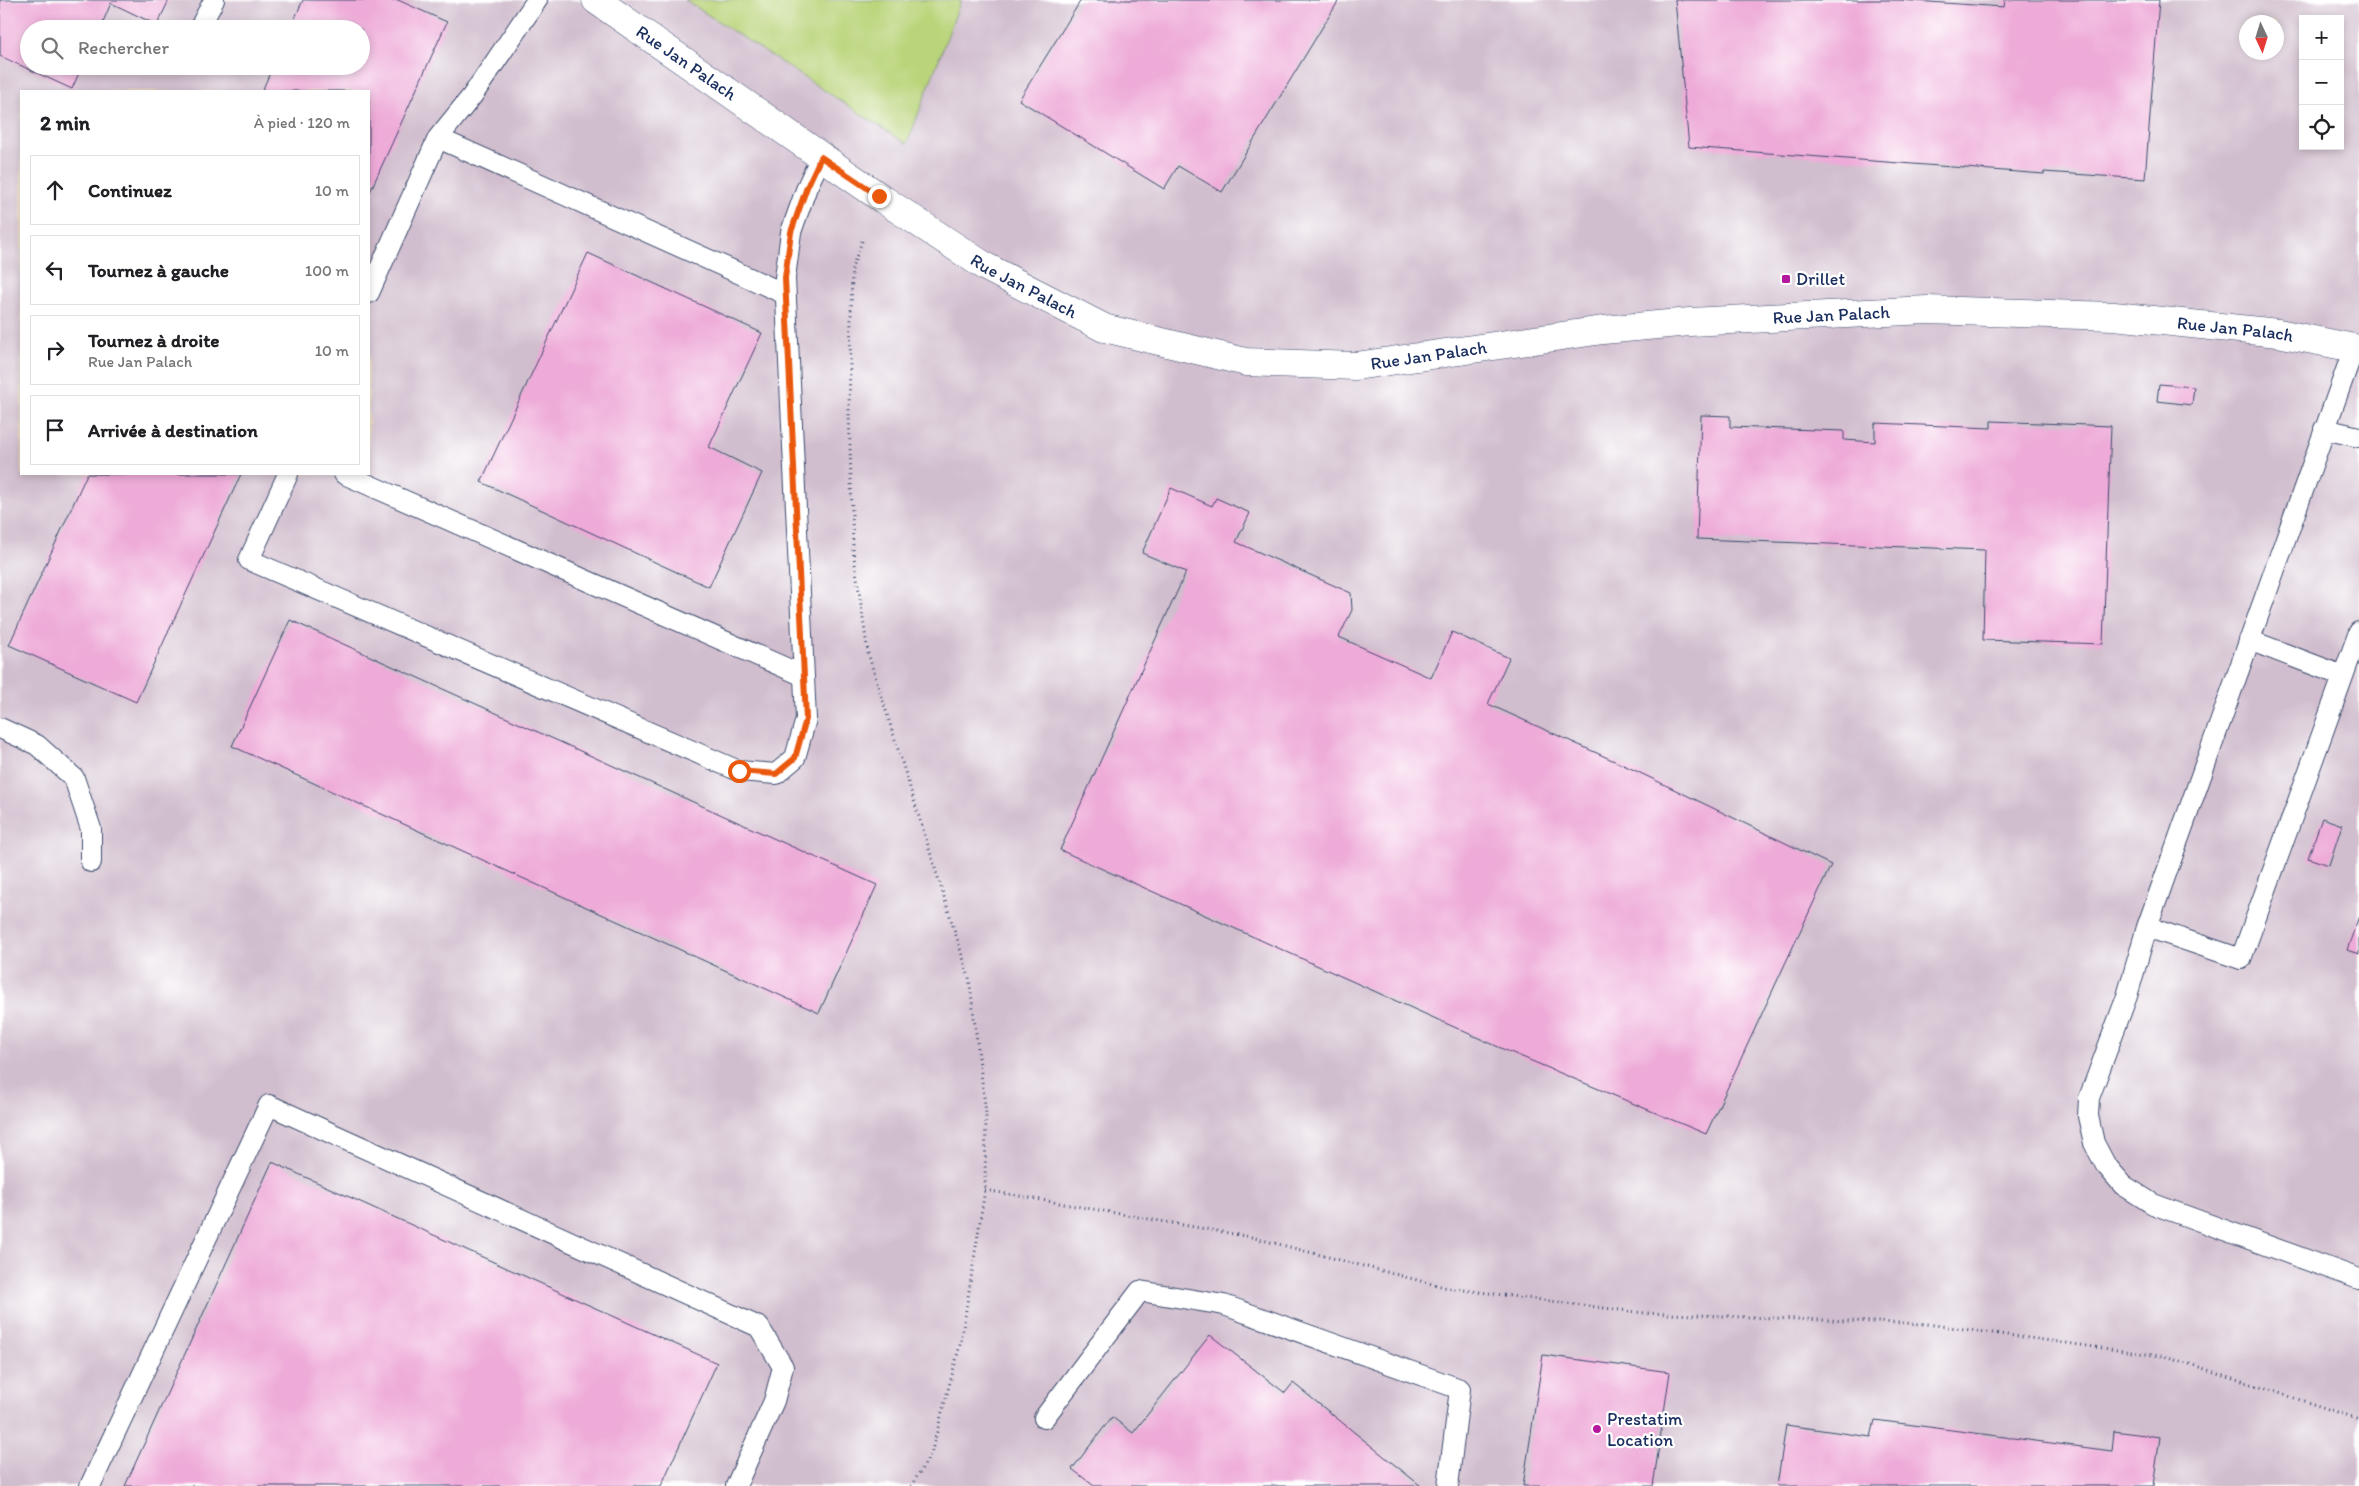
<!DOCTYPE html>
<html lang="fr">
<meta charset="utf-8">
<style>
:root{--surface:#fff;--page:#f6f6f6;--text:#202124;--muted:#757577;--line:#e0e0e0}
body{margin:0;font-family:Itim,sans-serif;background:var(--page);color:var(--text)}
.controls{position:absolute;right:15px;top:15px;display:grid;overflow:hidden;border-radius:0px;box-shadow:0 2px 8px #0003}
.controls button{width:45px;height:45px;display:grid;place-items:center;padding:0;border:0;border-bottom:1px solid var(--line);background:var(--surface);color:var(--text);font:25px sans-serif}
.compass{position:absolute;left:2239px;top:15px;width:45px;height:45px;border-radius:50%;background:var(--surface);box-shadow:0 2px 8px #0003;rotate:176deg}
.stop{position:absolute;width:15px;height:15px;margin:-11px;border:4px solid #ea580c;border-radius:50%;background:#fff}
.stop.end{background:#ea580c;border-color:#fff;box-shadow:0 1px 5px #0008}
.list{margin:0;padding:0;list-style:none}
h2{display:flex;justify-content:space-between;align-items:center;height:65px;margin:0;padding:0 20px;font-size:21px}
h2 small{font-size:16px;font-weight:400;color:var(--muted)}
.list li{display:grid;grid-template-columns:32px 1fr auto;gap:15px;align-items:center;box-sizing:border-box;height:70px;margin:0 10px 10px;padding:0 10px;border:1px solid var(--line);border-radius:0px}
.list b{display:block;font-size:19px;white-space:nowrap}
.list p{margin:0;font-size:16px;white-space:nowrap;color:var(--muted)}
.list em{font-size:16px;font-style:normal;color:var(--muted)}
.icon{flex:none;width:28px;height:28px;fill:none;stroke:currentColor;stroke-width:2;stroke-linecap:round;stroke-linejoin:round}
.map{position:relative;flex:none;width:2359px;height:1486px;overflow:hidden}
.search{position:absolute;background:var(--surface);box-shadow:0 2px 8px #0003;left:20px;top:20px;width:350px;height:55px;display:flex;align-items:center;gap:12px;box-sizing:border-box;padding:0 18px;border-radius:28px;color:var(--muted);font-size:19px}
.panel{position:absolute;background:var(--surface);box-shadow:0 2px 8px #0003;left:20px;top:90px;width:350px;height:385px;border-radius:0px}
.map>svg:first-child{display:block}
.industrial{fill:#d0bdcd;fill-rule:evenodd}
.green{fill:#b9d479;stroke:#6a826c}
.building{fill:#eeaad8}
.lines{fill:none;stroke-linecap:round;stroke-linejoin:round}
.service-casing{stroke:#3b496c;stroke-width:22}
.tertiary-casing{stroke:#3b496c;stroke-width:29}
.path{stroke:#3b496c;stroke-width:3;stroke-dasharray:1 4;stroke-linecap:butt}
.service{stroke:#fff;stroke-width:20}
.tertiary{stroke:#fff;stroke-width:28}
.route{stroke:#ea580c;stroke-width:6}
.poi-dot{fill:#b5179e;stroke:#fff;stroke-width:2}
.labels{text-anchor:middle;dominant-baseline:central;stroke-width:4.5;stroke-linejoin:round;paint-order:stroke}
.street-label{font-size:18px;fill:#1b2f5e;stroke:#fff}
.poi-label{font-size:18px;fill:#1b2f5e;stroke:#fff;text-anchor:start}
</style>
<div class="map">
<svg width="2359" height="1486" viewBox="0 0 2359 1486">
<rect width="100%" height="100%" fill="#fff"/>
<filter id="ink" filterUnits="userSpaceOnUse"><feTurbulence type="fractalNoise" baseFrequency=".02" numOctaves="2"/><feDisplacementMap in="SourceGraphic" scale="10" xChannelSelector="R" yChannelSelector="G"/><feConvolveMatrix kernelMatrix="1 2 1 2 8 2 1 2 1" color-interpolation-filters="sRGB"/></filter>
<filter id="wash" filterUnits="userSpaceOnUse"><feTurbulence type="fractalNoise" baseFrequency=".0096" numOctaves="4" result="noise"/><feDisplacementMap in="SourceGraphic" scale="20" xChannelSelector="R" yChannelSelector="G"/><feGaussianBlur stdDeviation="1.12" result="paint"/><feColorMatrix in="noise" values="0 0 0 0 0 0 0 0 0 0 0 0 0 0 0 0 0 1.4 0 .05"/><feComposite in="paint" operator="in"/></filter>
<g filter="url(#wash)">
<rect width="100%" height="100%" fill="#f2dcbd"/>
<!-- industrial -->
<path class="industrial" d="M 0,0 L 685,0 L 907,144 L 961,0 L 2359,0 L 2359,1486 L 0,1486 ZM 2303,19 L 2340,19 L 2340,146 L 2303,146 ZM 2246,22 L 2276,22 L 2276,52 L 2246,52 ZM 29,29 L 361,29 L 361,66 L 29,66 ZM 21,91 L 369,91 L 369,474 L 21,474 Z"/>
<!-- green -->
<path class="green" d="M 685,0 L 961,0 L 907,144 Z"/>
<g id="blocks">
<!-- building -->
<path class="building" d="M 0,0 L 169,0 L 157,25 L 111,3 L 100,29 L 29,29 L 29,66 L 82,66 L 72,89 L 0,56 Z
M 303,0 L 398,0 L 447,22 L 369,194 L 369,91 L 262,91 L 273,66 L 361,66 L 361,29 L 290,29 Z
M 1081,0 L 1339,0 L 1222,192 L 1178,166 L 1164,189 L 1019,100 Z
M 1675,0 L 1899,0 L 2004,7 L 2005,0 L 2159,0 L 2145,179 L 2044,172 L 2044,174 L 1689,147 Z
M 588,253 L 762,333 L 709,447 L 762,473 L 709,587 L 481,482 Z
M 2159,384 L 2194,387 L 2192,405 L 2157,401 Z
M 1701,415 L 1730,416 L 1730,427 L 1844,431 L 1844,440 L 1875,442 L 1875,423 L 1991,428 L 1991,421 L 2111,426 L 2103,644 L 1983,640 L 1985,550 L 1697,539 Z
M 87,474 L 241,474 L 136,702 L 9,645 Z
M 1171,488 L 1212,506 L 1216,498 L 1250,513 L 1236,542 L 1351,593 L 1352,610 L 1339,637 L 1431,678 L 1452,632 L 1509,658 L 1488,704 L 1630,768 L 1831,865 L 1706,1134 L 1503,1049 L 1060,850 L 1186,572 L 1142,553 Z
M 290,620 L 877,885 L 819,1013 L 232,746 Z
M 2322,818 L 2342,825 L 2329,865 L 2308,858 Z
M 2359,916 L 2359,954 L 2347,950 Z
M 272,1162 L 717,1363 L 661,1486 L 125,1486 Z
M 1210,1335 L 1285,1393 L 1293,1383 L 1421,1486 L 1094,1486 L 1072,1469 L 1112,1417 L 1133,1433 Z
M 1543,1355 L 1670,1372 L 1653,1486 L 1523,1486 Z
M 1875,1420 L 2112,1451 L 2114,1431 L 2160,1437 L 2153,1486 L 1777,1486 L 1786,1425 L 1871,1437 Z"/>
</g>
</g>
<g filter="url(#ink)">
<use href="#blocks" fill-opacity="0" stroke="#3b496c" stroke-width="1"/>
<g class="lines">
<defs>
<path id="service" d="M 199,29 L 214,0
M 438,138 L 785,294
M 369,293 L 438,138 L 472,96 L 537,0
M 2354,348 L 2147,927 L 2127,996 L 2089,1098 L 2088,1116 L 2094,1143 L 2105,1164 L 2123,1185 L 2153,1204 L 2359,1279
M 2324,429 L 2359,437
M 288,474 L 249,560 L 739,771 L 776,774 L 795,758 L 806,719 L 785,278 L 791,232 L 807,187 L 821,157
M 344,474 L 804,676
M 2249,640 L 2343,676
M 0,728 L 37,745 L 74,778 L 91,829 L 91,862
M 2147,927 L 2241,959 L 2359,632
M 1044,1418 L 1140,1291 L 1224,1305 L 1460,1389 L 1448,1486
M 90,1486 L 269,1105 L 759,1327 L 783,1367 L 774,1401 L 736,1486"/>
<g id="tertiary">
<path id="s1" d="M 596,0 L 884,200 L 986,267 L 1104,328 L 1246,362 L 1356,366 L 1603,330 L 1690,322 L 1927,310 L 2114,316 L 2278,333 L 2359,349"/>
</g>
</defs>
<!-- service casing -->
<use href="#service" class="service-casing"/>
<!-- tertiary casing -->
<use href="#tertiary" class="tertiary-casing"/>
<!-- path -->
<path class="path" d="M 862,241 L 852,268 L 849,411 L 853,550 L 868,653 L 969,977 L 986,1113 L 985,1190 L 961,1341 L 931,1454 L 911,1486
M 985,1190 L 1251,1237 L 1448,1288 L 1644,1313 L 1927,1324 L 2168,1357 L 2359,1419"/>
<!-- service -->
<use href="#service" class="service"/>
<!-- tertiary -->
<use href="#tertiary" class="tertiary"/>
</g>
</g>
<g class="lines" filter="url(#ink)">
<!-- route -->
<path class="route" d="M 739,771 L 776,774 L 795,758 L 806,719 L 785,278 L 791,232 L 807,187 L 821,157 L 879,196"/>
</g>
<!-- markers -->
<g class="poi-dot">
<rect x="1781" y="274" width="10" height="10" rx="2.5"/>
<circle cx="1597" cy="1429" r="5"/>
</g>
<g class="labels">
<!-- street labels -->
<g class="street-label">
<text stroke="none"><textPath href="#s1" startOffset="110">Rue Jan Palach</textPath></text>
<text stroke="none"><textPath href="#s1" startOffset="515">Rue Jan Palach</textPath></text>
<text stroke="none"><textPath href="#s1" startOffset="1340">Rue Jan Palach</textPath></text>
<text stroke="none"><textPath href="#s1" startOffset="1745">Rue Jan Palach</textPath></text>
<text stroke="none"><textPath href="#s1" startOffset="935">Rue Jan Palach</textPath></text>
</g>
<!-- poi labels -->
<g class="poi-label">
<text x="1796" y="279">Drillet</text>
<text x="1607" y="1419">Prestatim<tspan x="1607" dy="21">Location</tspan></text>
</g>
</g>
</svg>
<div class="controls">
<button>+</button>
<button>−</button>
<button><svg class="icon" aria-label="locate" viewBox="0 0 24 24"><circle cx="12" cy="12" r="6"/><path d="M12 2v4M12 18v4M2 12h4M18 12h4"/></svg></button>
</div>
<svg class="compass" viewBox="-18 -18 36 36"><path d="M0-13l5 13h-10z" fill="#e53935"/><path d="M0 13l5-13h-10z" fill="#757577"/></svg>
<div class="stop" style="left:739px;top:771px"></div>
<div class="stop end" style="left:879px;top:196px"></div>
<div class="search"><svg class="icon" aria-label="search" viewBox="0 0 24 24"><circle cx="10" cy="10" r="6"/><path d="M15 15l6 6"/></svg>Rechercher</div>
<section class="panel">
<h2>2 min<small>À pied · 120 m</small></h2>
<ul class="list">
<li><svg class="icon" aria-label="ahead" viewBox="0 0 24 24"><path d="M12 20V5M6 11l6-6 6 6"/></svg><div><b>Continuez</b></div><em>10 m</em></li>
<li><svg class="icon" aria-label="left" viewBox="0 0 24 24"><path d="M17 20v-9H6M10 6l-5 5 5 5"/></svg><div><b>Tournez à gauche</b></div><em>100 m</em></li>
<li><svg class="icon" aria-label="right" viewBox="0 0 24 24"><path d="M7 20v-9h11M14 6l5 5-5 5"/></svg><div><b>Tournez à droite</b><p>Rue Jan Palach</p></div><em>10 m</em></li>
<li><svg class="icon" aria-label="arrive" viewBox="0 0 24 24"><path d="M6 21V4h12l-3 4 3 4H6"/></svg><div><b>Arrivée à destination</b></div></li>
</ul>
</section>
</div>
